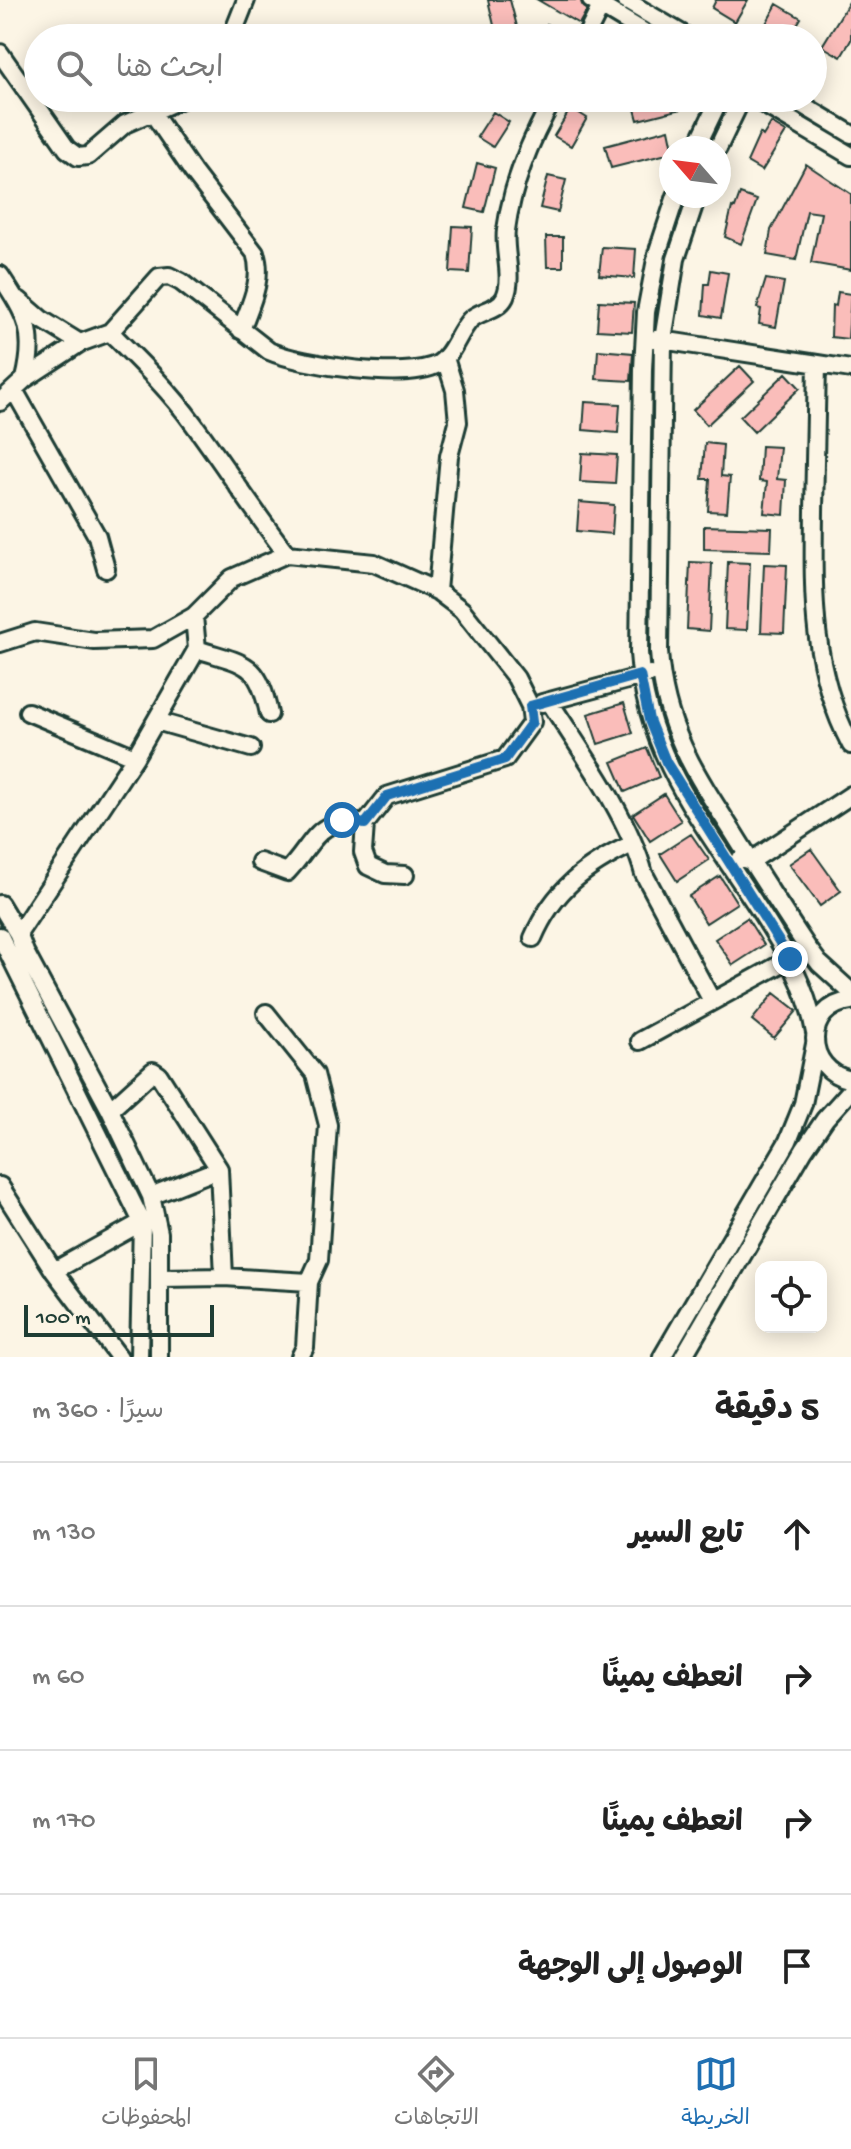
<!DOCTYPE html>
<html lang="ar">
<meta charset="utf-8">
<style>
:root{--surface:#fff;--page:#f6f6f6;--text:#222;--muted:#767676;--line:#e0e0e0;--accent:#1f6fb2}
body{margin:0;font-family:"Gochi Hand","Playpen Sans Arabic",sans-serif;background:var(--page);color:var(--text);direction:rtl}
.controls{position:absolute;right:24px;bottom:24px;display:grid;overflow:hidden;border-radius:16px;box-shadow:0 4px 20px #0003}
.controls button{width:72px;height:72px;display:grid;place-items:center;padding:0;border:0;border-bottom:2px solid var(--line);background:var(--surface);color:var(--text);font:40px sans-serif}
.compass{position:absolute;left:659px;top:136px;width:72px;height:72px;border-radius:50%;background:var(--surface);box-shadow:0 4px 20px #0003;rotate:298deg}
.scale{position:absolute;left:24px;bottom:20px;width:190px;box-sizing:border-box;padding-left:8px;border:4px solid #1f3d34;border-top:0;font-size:22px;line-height:28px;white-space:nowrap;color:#1f3d34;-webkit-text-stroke:6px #fcf5e5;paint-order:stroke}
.stop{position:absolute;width:24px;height:24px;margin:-18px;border:6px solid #1f6fb2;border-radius:50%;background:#fff}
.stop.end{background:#1f6fb2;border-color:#fff;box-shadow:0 2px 8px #0008}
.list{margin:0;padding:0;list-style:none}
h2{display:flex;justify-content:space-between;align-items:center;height:104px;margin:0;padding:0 32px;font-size:34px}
h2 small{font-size:26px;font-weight:400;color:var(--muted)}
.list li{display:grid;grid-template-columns:52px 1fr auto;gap:24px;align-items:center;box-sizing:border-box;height:144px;padding:0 32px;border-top:2px solid var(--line)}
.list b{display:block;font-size:30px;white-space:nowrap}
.list em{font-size:26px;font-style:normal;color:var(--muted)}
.icon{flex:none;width:44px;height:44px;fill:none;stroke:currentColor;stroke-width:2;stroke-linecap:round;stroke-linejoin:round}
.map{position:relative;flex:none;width:851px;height:1357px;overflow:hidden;direction:ltr}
.search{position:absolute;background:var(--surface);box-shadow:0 4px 20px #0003;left:24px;right:24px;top:24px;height:88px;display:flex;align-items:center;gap:20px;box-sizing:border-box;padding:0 28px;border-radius:44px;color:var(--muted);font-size:30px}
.sheet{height:680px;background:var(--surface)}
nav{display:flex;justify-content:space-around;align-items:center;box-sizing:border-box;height:112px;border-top:2px solid var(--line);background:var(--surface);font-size:22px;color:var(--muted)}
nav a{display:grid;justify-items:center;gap:4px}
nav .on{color:var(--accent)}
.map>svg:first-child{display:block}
.building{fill:#fabdba;stroke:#1f3d34;stroke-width:2}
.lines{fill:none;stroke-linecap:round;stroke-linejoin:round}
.minor-casing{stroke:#1f3d34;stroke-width:22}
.minor{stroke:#fcf5e5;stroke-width:16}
.route{stroke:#1f6fb2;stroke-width:10}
</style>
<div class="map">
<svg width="851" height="1357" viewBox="0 0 851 1357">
<rect width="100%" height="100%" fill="#fcf5e5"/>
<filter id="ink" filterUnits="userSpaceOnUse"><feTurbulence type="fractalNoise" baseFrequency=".0125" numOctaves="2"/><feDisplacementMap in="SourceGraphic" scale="16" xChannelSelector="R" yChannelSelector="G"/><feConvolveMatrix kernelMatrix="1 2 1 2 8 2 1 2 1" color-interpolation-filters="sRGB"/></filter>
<g filter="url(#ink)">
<!-- building -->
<path class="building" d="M 488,0 L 510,0 L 519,34 L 497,38 Z
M 538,0 L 585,0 L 591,3 L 579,24 Z
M 716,0 L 748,0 L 735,22 L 712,8 Z
M 849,2 L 851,3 L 851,40 L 841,57 L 822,46 Z
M 777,4 L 801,18 L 789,38 L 763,38 L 759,36 Z
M 547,24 L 563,35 L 561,38 L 538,38 Z
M 632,98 L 700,98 L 701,104 L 638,120 Z
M 571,108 L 587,118 L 571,146 L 554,136 Z
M 493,112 L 509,122 L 493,147 L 477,137 Z
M 771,123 L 786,132 L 762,171 L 747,162 L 760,133 L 763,136 Z
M 669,129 L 673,148 L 671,148 L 671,153 L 611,168 L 605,146 Z
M 477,163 L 495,168 L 484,212 L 466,208 Z
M 806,164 L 851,194 L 851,270 L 811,263 L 821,213 L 807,211 L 796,260 L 767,255 L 771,230 Z
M 548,176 L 566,180 L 558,212 L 540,208 Z
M 740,194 L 757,200 L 741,244 L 725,237 L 732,207 L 735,208 Z
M 453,226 L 472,227 L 469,273 L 450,272 Z
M 546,237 L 563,237 L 563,267 L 547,267 Z
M 602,247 L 636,249 L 634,278 L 599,275 Z
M 711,270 L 728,273 L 721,318 L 703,315 L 705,284 L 709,284 Z
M 766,279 L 784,282 L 776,327 L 759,324 L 761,309 L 757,308 Z
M 838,292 L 851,294 L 848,339 L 831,337 L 832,305 L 836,306 Z
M 599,301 L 634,303 L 632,332 L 597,330 Z
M 598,350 L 633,353 L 631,381 L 596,379 Z
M 740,366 L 754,381 L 707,425 L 693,410 Z
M 786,373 L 800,388 L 754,432 L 740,417 Z
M 585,402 L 620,404 L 618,433 L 583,430 Z
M 705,443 L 723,445 L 721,476 L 730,477 L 727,512 L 708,511 L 710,479 L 702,479 Z
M 761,446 L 780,447 L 777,479 L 786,480 L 784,515 L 764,513 L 767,482 L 759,481 Z
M 582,453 L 617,455 L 615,484 L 580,482 Z
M 579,502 L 614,505 L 612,534 L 577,531 Z
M 704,526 L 772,528 L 771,551 L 704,549 Z
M 690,562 L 712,563 L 709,631 L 687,629 Z
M 728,562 L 750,563 L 747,630 L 725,629 Z
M 764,564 L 787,565 L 784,633 L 761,632 Z
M 624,703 L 633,733 L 598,744 L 588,714 Z
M 647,748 L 659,777 L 625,792 L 612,762 Z
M 664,794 L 681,821 L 650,841 L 633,814 Z
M 691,834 L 709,860 L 677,881 L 660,854 Z
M 811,849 L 841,891 L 820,906 L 789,864 Z
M 720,876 L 737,903 L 706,923 L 689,896 Z
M 747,918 L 764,945 L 733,965 L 715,939 Z
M 774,993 L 797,1011 L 774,1038 L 752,1020 Z"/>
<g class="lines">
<defs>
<path id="minor" d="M 591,0 L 654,38
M 625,0 L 689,38
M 231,38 L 246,0
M 585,38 L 601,6
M 0,53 L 67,149 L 78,157 L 88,156 L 125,124 L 184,98
M 753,98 L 851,156
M 791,98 L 851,134
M 152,112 L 193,172 L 255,253 C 264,279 250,305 241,330
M 696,148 L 720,98
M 718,148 L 742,98
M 676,196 L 657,254 L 646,312 L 643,369 L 639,653 C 646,758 705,825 760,911 C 785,950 807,986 815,1033
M 697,196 L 676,259 L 663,340 L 659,652 C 664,726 694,772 733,832 C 757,871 782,909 807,947 L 819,963 L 851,992
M 0,275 C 26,315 37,331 25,379
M 19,300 L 41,319 L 80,343
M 110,332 C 139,361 169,390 193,423 C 225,466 254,512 287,554
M 655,339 L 851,369
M 817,364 C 816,413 815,462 814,511 C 813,595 811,669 851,745
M 14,390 L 97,536 L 106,569
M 0,402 L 25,379 L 80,343 L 110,332 L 159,277 L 169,276 L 181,282 L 269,351 C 301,365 407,381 438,364 C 453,355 458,333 470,320 C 480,310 498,311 505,297 C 514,277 503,251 506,230 C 512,184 531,138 554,98
M 437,591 L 449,456 L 458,422 L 455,390 L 445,358
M 0,643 L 35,632 L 94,641 L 153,639 L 194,616 L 232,578 L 287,554 L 374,563 L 437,591 L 462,610 L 516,678 L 530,706 L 532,722 L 505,759 L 387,796 L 365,824 C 316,815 316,842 287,872 L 260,862
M 197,649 C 245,665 258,660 269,714
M 549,701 C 581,751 629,817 644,874 L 712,1001
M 542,703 L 650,674
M 28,712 L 135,757
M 156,721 L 251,748
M 365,824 L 363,852 L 368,866 L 385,874 L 405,875
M 741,858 L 751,861 L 851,795
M 0,904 L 18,934 L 25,952 L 110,1110 L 151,1196 L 159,1233 L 159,1357
M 18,934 L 135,757 L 197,649 L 194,616
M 0,936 L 142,1222 L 139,1357
M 533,938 C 554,889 586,866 632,844
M 851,1001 C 803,1006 803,1070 851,1080
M 266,1013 L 315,1074 L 328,1125 L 319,1260 L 309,1282
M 640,1041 L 790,959
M 110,1110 L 153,1071 L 159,1075 L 219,1169 L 224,1277
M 0,1186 L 54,1271 L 119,1357
M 151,1196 L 219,1169
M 54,1271 L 142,1222
M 161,1278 L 224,1277 L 309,1282 L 305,1347 L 300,1357
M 662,1357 L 788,1141 L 803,1104 L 815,1044
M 683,1357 L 804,1150 L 825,1119 L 851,1090"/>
</defs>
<!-- minor casing -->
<use href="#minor" class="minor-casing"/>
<!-- minor -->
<use href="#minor" class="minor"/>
</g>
</g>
<g class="lines" filter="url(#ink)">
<!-- route -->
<path class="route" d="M 342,820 L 365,824 L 387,796 L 505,759 L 532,722 L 530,706 L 640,675 L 649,720 L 666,762 L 790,959"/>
</g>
</svg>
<div class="controls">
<button><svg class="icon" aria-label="locate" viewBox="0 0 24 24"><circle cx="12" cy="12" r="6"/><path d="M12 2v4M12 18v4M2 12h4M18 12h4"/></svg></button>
</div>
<svg class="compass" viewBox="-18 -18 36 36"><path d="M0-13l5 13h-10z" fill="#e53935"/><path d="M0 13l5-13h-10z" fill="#767676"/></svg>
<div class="scale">100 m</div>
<div class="stop" style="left:342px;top:820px"></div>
<div class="stop end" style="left:790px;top:959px"></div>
<div class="search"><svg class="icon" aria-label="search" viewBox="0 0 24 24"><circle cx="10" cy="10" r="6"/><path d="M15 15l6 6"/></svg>ابحث هنا</div>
</div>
<section class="sheet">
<h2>5 دقيقة<small>سيرًا · 360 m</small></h2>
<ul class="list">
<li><svg class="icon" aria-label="ahead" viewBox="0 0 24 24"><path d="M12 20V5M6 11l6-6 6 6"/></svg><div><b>تابع السير</b></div><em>130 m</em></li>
<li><svg class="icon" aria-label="right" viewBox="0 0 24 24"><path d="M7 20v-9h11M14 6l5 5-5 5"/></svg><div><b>انعطف يمينًا</b></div><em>60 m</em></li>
<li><svg class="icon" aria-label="right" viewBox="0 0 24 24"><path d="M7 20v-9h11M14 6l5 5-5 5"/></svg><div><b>انعطف يمينًا</b></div><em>170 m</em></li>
<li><svg class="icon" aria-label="arrive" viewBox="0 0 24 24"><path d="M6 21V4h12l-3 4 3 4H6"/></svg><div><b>الوصول إلى الوجهة</b></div></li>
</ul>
</section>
<nav>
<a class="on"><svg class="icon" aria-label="map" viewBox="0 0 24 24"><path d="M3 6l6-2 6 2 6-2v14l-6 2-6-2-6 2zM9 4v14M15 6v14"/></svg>الخريطة</a>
<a><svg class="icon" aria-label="directions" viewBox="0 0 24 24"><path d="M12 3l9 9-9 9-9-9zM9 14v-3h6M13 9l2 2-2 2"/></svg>الاتجاهات</a>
<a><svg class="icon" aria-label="saved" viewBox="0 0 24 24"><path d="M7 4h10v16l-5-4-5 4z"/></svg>المحفوظات</a>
</nav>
